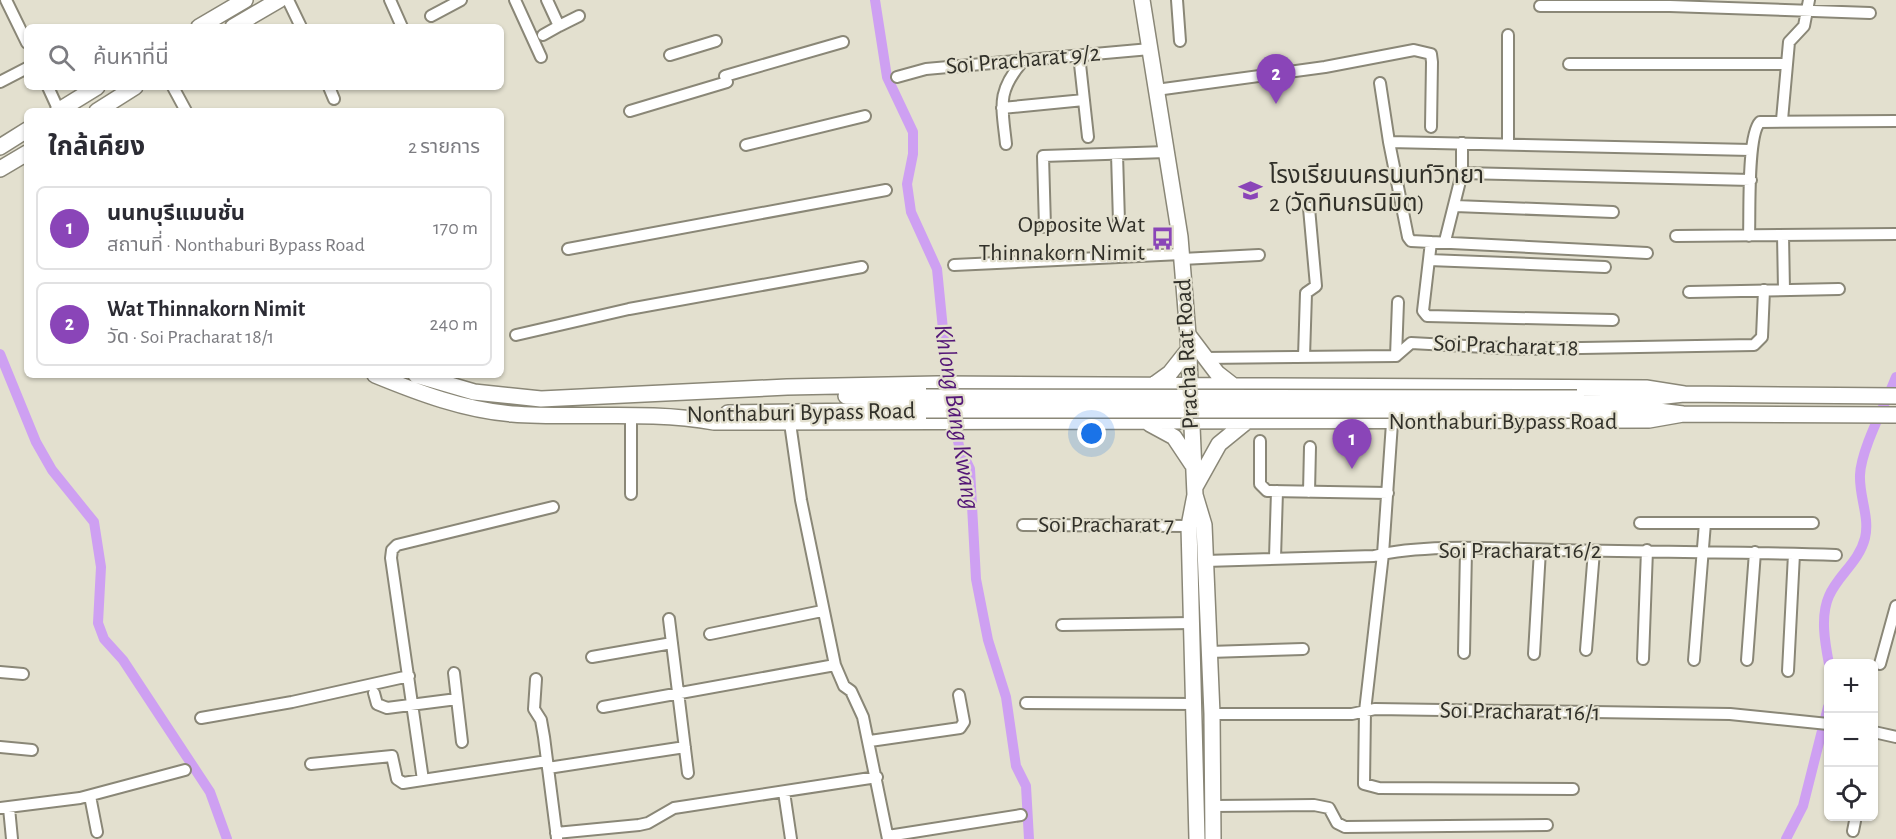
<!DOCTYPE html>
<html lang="th">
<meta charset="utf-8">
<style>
:root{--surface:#fff;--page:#f2f2f3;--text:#2b2b33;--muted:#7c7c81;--line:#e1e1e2;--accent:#8a45b8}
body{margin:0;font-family:"Alegreya Sans","Noto Sans Thai",sans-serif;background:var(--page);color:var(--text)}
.controls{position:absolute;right:18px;bottom:18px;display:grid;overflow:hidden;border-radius:9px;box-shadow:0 2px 4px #0004}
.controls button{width:54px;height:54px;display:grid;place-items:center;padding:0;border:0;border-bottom:2px solid var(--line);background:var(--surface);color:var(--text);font:30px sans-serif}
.you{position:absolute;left:1092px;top:434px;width:21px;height:21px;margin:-15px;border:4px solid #fff;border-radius:50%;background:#1a73e8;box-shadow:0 0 0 9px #1a73e833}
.badge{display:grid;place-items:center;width:39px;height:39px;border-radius:50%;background:var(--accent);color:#fff;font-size:20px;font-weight:700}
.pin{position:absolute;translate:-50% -50px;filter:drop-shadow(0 2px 3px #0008)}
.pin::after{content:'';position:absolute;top:32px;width:21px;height:18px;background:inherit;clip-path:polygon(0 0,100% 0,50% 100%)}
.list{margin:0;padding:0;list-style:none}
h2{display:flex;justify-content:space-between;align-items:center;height:78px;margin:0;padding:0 24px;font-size:26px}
h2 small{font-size:20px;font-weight:400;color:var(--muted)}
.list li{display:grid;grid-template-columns:39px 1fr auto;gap:18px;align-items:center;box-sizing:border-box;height:84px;margin:0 12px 12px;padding:0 12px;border:2px solid var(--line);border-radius:9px}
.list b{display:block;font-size:22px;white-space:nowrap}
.list p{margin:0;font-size:20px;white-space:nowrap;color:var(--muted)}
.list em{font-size:20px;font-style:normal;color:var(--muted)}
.icon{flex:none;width:33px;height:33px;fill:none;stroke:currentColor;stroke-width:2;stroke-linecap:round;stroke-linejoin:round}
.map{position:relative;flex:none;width:1896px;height:839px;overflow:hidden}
.search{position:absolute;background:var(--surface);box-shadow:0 2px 4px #0004;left:24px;top:24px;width:480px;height:66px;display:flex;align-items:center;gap:15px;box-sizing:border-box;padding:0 21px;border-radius:9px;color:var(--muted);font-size:22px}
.panel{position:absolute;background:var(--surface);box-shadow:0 2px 4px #0004;left:24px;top:108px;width:480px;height:270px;border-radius:9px}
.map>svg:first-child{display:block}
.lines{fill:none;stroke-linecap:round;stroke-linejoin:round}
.canal{stroke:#cea0f2;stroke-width:10}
.minor-casing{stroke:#8a8777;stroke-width:14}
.secondary-casing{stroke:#8a8777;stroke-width:18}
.minor{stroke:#fff;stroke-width:10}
.secondary{stroke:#fff;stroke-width:15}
.secondary-bridge-casing{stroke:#8a8777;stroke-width:18;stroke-linecap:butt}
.secondary-bridge{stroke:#fff;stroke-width:15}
.labels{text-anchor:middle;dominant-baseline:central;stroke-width:4.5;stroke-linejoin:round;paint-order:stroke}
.street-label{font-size:24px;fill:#313029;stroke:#e3e0cf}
.poi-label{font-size:24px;fill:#313029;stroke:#e3e0cf;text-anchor:start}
.water-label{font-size:26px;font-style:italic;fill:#541777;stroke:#e3e0cf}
</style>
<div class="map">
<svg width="1896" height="839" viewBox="0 0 1896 839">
<rect width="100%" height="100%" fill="#e3e0cf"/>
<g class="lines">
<!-- canal -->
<path class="canal" d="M 875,0 L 887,77 L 913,132 L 913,154 L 907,184 L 911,212 L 937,269 L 949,390
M 0,354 L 36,442 L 52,470 L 94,522 L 101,567 L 98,623 L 104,639 L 123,660 L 210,792 L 227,839
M 953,415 L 959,446 L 970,469 L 976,579 L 988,640 L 1006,697 L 1016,766 L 1026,786 L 1029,839
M 1829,664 C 1825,643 1820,616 1829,596 C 1838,575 1859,562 1865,538 C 1870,517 1859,497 1860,475 C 1861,449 1886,403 1896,377
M 1786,839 L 1803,806 L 1828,707"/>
<defs>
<path id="minor" d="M 6,0 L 27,43
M 288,0 L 301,27
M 390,0 L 402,27
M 515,0 L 541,57
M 547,0 L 559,26 L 579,16
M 1177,0 L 1180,41
M 1540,6 L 1670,6 L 1870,13
M 431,16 L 461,0
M 543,35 L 559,26
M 1508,35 L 1508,144
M 670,55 L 716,41
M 1079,55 L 1088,137
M 1569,64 L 1787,64
M 725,76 L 843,42
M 897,77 L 926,69 L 1150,49
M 0,82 L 27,68
M 1380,83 L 1389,142 L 1751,150
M 48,87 L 59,111
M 173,87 L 186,111
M 329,87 L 334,99
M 1156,90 L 1325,67 L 1414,50 L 1431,54 L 1432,62 L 1431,127
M 1002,108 L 1084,100
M 630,111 L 727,82
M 1782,120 L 1789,42 L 1804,26 L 1809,0
M 1389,142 L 1408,237 L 1411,241 L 1647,253
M 1462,143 L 1462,173 L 1751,180
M 1006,144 C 1002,106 996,92 1023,61
M 746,145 L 865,116
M 1117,154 L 1119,222
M 1455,206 L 1613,212
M 1045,227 L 1043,156 L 1167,152
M 1783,235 L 1784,290
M 1676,236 L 1896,234
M 1749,236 C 1750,214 1747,135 1760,122 L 1896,121
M 1445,241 L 1462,173
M 1431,242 L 1423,311 L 1427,316 L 1613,320
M 568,249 L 886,190
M 1182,259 L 1259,255
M 1429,260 L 1605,267
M 954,265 L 1181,254
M 1689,292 L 1839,289
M 516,335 L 629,309 L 862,267
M 1396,356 L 1398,302
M 1304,357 L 1306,293 L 1316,286 L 1309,208
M 1204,358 L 1396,356 L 1411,343 L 1522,349 L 1754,345 L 1762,337 L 1764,290
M 631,416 L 631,494
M 790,423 L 801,500 L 835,665 L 844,686 L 851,691 L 863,717 L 888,839
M 1392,423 L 1383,554 L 1365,711 L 1364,784 L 1379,788 L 1573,789
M 1260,441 L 1260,484 L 1267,491 L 1388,493
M 1309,492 L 1310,447
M 1640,523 L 1813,523
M 1023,525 L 1189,526
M 1275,558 L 1277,491
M 1205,561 L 1374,556 C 1424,543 1503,549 1557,550 C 1650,552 1743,552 1836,555
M 669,619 L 688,773
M 1062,625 L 1192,623
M 710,634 L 822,611
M 1586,650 L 1594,551
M 1209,652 L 1303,649
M 1464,653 L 1466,550
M 1534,654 L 1540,550
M 592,657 L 672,643
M 1643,659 L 1647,550
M 1694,660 L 1705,523
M 1747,660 L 1755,552
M 1880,664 L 1896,606
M 1788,671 L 1794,554
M 0,672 L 23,674
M 454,673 L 462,742
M 536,679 L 534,709 L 541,720 L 544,737 L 557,838
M 374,693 L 377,704 L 387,708 L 457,699
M 1026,703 L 1195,704
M 603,707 L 835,665
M 1212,714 L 1352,714 L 1375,709 L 1730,714 L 1828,724
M 201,718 L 292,702 L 409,676
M 1874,732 L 1896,737
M 870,741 L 960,728 L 964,722 L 959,695
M 0,747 L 32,750
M 311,764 L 392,756 L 397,779 L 403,783 L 547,761
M 548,768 L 685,747
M 423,780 L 391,558 L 392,550 L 397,545 L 553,507
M 784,792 L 791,839
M 90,796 L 97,832
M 1213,806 L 1314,805 L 1329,808 L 1337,823 L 1345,827 L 1547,825
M 0,808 L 80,798 L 185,770
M 9,808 L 12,839
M 1853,831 L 1856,816
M 556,833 L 639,825 L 648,823 L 674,808 L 877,777
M 888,836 L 1021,815"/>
<path id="secondary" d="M 1142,0 L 1180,237 L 1188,335 L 1195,495 L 1189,526 L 1197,839
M 199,27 L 245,0
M 233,27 L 279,0
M 58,111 L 97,87
M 97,111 L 135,87
M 0,147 L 27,130
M 0,169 L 27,153
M 1189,336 L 1217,373 L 1235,387
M 375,375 C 419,393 464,410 512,414 C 580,419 647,410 714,422 L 1649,420 L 1683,414
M 416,375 L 474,392 L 541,399 L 787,387 L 938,384 L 1646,388 L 1684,394
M 1152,386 L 1170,373 L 1189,349
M 846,396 L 926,397
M 1577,398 L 1647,398 L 1684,394 L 1896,396
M 1578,410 L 1650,410 L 1683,414 L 1896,415
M 728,413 L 926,410
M 1150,424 L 1174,437 L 1192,464
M 1195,487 L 1219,444 L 1246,422
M 1195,495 L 1204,525 L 1212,714 L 1213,839"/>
</defs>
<!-- minor casing -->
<use href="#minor" class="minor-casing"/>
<!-- secondary casing -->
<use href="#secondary" class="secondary-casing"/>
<!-- minor -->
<use href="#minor" class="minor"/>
<!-- secondary -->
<use href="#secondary" class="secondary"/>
<defs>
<path id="secondary-bridge" d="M 926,397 L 1577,398
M 926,410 L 1578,410"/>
</defs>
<!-- secondary-bridge casing -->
<use href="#secondary-bridge" class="secondary-bridge-casing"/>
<!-- secondary-bridge -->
<use href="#secondary-bridge" class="secondary-bridge"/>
</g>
<!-- icons -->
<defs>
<symbol id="school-bare" viewBox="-9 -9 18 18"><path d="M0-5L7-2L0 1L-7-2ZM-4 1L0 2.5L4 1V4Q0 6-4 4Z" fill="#8a45b8" stroke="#e3e0cf" stroke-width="2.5" paint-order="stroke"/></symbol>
<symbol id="bus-bare" viewBox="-9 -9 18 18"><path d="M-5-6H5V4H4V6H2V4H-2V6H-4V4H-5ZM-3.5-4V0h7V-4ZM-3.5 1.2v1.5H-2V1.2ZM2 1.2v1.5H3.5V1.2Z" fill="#8a45b8" stroke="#e3e0cf" stroke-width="2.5" paint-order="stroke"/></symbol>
</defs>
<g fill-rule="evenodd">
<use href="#school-bare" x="1234" y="174" width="33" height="33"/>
<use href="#bus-bare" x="1146" y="222" width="33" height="33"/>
</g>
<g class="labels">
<!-- street labels -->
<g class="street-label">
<text transform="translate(1023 60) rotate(-5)">Soi Pracharat 9/2</text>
<text transform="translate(1506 346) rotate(2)">Soi Pracharat 18</text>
<text transform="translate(1187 354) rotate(-93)">Pracha Rat Road</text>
<text transform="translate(801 413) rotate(-1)">Nonthaburi Bypass Road</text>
<text x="1503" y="422">Nonthaburi Bypass Road</text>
<text x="1106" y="525">Soi Pracharat 7</text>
<text x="1520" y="551">Soi Pracharat 16/2</text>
<text transform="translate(1520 712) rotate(1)">Soi Pracharat 16/1</text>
</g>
<!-- poi labels -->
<g class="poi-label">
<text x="1269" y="176">โรงเรียนนครนนท์วิทยา<tspan x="1269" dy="28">2 (วัดทินกรนิมิต)</tspan></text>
<text x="1145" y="225" text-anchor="end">Opposite Wat<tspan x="1145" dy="28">Thinnakorn Nimit</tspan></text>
</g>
<!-- water labels -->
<g class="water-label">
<text transform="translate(957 417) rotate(81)">Khlong Bang Kwang</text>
</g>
</g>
</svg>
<div class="controls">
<button>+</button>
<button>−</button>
<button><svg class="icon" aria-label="locate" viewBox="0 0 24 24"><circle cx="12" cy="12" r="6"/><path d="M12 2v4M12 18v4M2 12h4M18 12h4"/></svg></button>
</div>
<div class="you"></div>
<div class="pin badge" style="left:1352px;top:469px">1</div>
<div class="pin badge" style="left:1276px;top:104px">2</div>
<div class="search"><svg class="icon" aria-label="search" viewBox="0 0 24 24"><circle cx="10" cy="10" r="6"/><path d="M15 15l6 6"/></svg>ค้นหาที่นี่</div>
<section class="panel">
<h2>ใกล้เคียง<small>2 รายการ</small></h2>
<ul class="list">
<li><span class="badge">1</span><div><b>นนทบุรีแมนชั่น</b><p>สถานที่ · Nonthaburi Bypass Road</p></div><em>170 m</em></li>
<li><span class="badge">2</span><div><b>Wat Thinnakorn Nimit</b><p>วัด · Soi Pracharat 18/1</p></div><em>240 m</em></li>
</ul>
</section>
</div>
